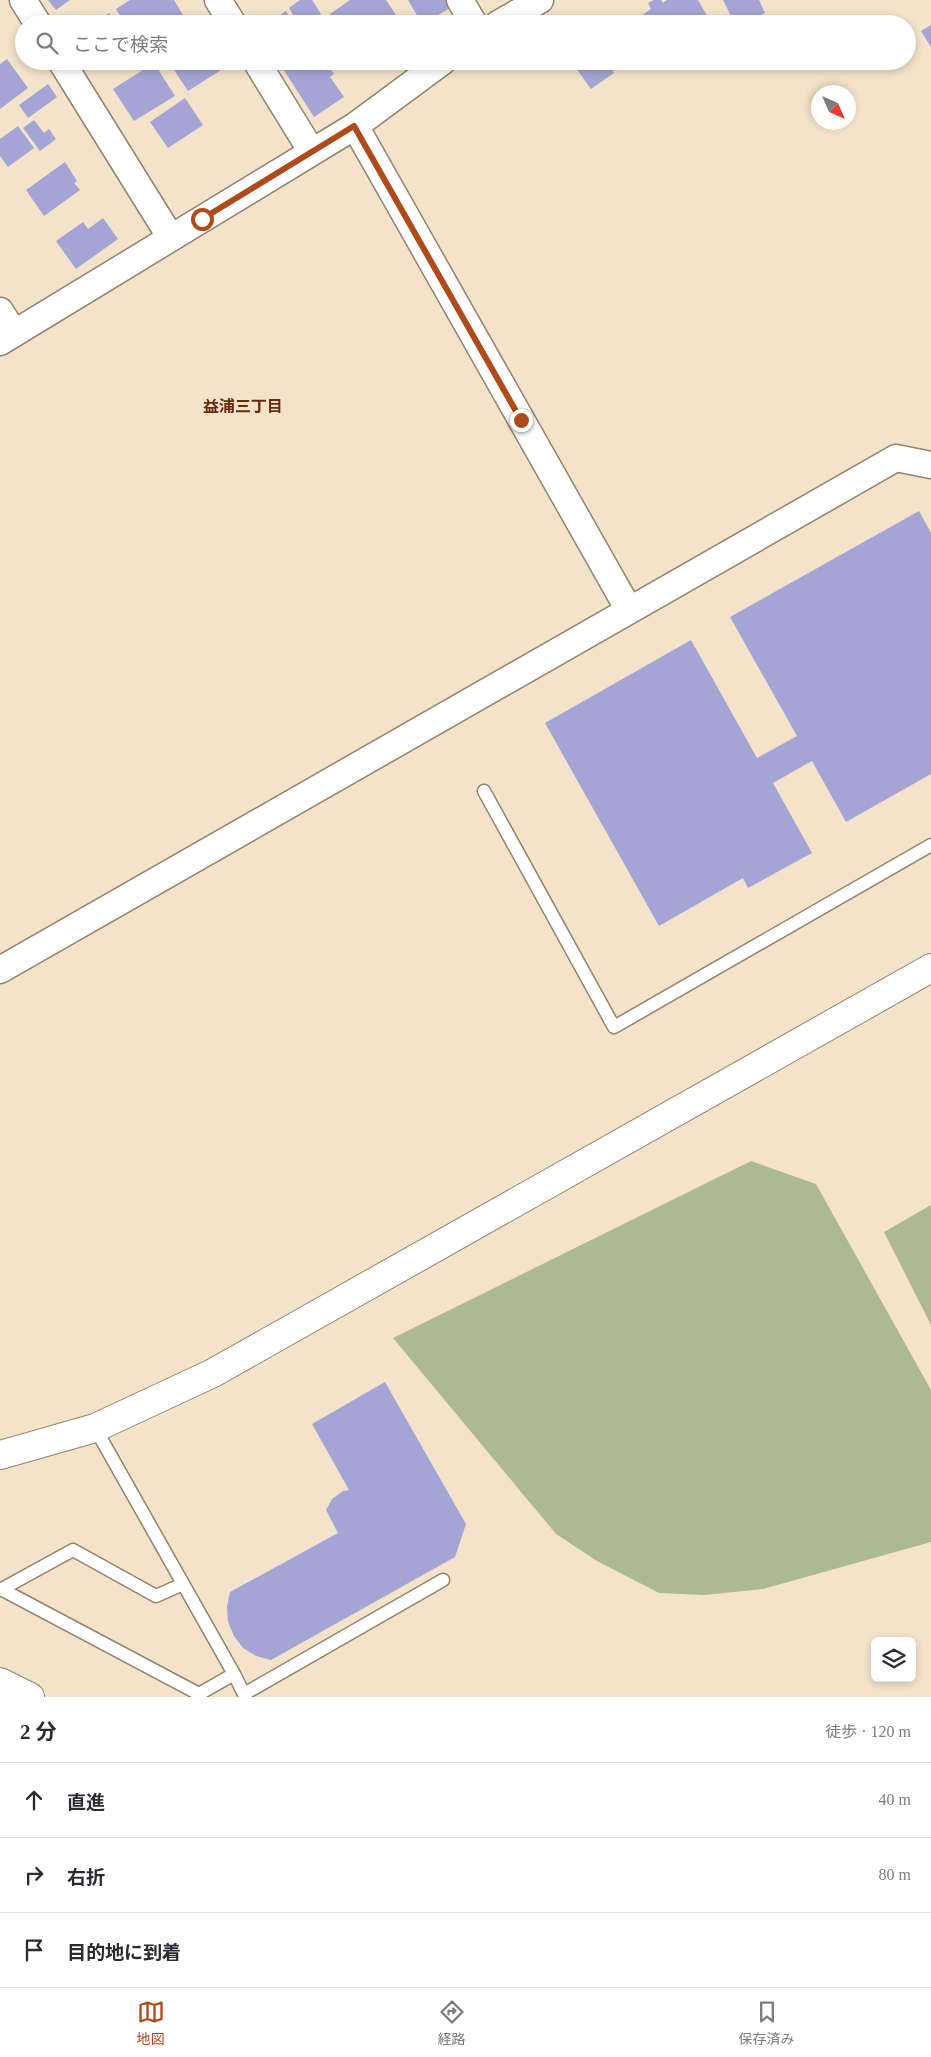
<!DOCTYPE html>
<html lang="ja">
<meta charset="utf-8">
<style>
:root{--surface:#fff;--page:#f2f2f3;--text:#2b2b33;--muted:#7c7c81;--line:#e1e1e2;--accent:#af4b1a}
body{margin:0;font-family:"Times New Roman","Noto Sans JP",serif;background:var(--page);color:var(--text)}
.controls{position:absolute;right:15px;bottom:15px;display:grid;overflow:hidden;border-radius:8px;box-shadow:0 2px 8px #0003}
.controls button{width:45px;height:45px;display:grid;place-items:center;padding:0;border:0;border-bottom:1px solid var(--line);background:var(--surface);color:var(--text);font:25px sans-serif}
.compass{position:absolute;left:811px;top:85px;width:45px;height:45px;border-radius:50%;background:var(--surface);box-shadow:0 2px 8px #0003;rotate:135deg}
.stop{position:absolute;width:15px;height:15px;margin:-11px;border:4px solid #af4b1a;border-radius:50%;background:#fff}
.stop.end{background:#af4b1a;border-color:#fff;box-shadow:0 1px 5px #0008}
.list{margin:0;padding:0;list-style:none}
h2{display:flex;justify-content:space-between;align-items:center;height:65px;margin:0;padding:0 20px;font-size:21px}
h2 small{font-size:16px;font-weight:400;color:var(--muted)}
.list li{display:grid;grid-template-columns:32px 1fr auto;gap:15px;align-items:center;box-sizing:border-box;height:75px;padding:0 20px;border-top:1px solid var(--line)}
.list b{display:block;font-size:19px;white-space:nowrap}
.list em{font-size:16px;font-style:normal;color:var(--muted)}
.icon{flex:none;width:28px;height:28px;fill:none;stroke:currentColor;stroke-width:2;stroke-linecap:round;stroke-linejoin:round}
.map{position:relative;flex:none;width:931px;height:1697px;overflow:hidden}
.search{position:absolute;background:var(--surface);box-shadow:0 2px 8px #0003;left:15px;right:15px;top:15px;height:55px;display:flex;align-items:center;gap:12px;box-sizing:border-box;padding:0 18px;border-radius:28px;color:var(--muted);font-size:19px}
.sheet{height:290px;background:var(--surface)}
nav{display:flex;justify-content:space-around;align-items:center;box-sizing:border-box;height:70px;border-top:1px solid var(--line);background:var(--surface);font-size:14px;color:var(--muted)}
nav a{display:grid;justify-items:center;gap:2px}
nav .on{color:var(--accent)}
.map>svg:first-child{display:block}
.green{fill:#adb996}
.building{fill:#a4a5d4}
.lines{fill:none;stroke-linecap:round;stroke-linejoin:round}
.lane-casing{stroke:#92836d;stroke-width:15}
.street-casing{stroke:#92836d;stroke-width:29}
.secondary-casing{stroke:#92836d;stroke-width:30}
.lane{stroke:#fff;stroke-width:12}
.street{stroke:#fff;stroke-width:26}
.secondary{stroke:#fff;stroke-width:28}
.route{stroke:#af4b1a;stroke-width:6}
.labels{text-anchor:middle;dominant-baseline:central;stroke-width:5;stroke-linejoin:round;paint-order:stroke}
.neighbourhood-label{font-size:16px;font-weight:bold;fill:#692a0b;stroke:#f3e3ca}
</style>
<div class="map">
<svg width="931" height="1697" viewBox="0 0 931 1697">
<rect width="100%" height="100%" fill="#f3e3ca"/>
<!-- green -->
<path class="green" d="M 751,1161 L 816,1184 L 931,1390 L 931,1542 L 763,1589 L 704,1595 L 659,1593 L 597,1561 L 556,1534 L 393,1338 Z
M 931,1205 L 931,1325 L 884,1232 Z"/>
<!-- building -->
<path class="building" d="M 48,0 L 70,0 L 56,10 Z
M 130,0 L 174,0 L 183,15 L 169,24 L 125,24 L 116,9 Z
M 300,0 L 312,0 L 321,14 L 306,24 L 299,24 L 289,8 Z
M 350,0 L 386,0 L 396,15 L 382,24 L 337,24 L 330,14 Z
M 408,0 L 450,0 L 454,6 L 422,24 Z
M 654,0 L 661,0 L 663,3 L 667,0 L 698,0 L 709,19 L 702,24 L 646,24 L 641,16 L 651,9 L 648,3 Z
M 723,0 L 759,0 L 765,13 L 743,24 L 735,24 Z
M 286,11 L 294,24 L 267,24 Z
M 109,13 L 117,24 L 94,24 Z
M 931,25 L 931,47 L 921,31 Z
M 7,59 L 28,88 L 0,109 L 0,64 Z
M 175,61 L 226,61 L 229,65 L 188,91 L 170,64 Z
M 278,61 L 326,61 L 334,74 L 330,77 L 344,97 L 314,117 Z
M 571,61 L 606,61 L 614,73 L 591,89 Z
M 154,63 L 175,96 L 134,121 L 113,89 Z
M 48,84 L 57,97 L 28,118 L 19,105 Z
M 185,98 L 203,125 L 168,148 L 150,122 Z
M 34,120 L 44,133 L 49,129 L 56,139 L 40,151 L 23,128 Z
M 18,126 L 34,148 L 8,167 L 0,156 L 0,139 Z
M 65,162 L 77,181 L 74,183 L 80,190 L 44,216 L 26,190 Z
M 103,218 L 118,239 L 76,269 L 56,241 L 83,222 L 88,229 Z
M 919,511 L 931,533 L 931,774 L 846,822 L 812,761 L 773,783 L 812,853 L 748,888 L 743,878 L 659,926 L 545,723 L 691,640 L 757,758 L 797,736 L 730,617 Z
M 385,1382 L 466,1524 L 455,1557 L 271,1660 L 256,1656 L 243,1648 L 234,1636 L 228,1622 L 227,1607 L 230,1592 L 338,1533 L 326,1510 L 332,1499 L 343,1491 L 349,1490 L 312,1424 Z"/>
<g class="lines">
<defs>
<path id="lane" d="M 484,791 L 614,1027 L 931,845
M 1,1589 L 199,1694 L 234,1674 L 95,1428
M 0,1590 L 73,1550 L 156,1596 L 183,1584
M 234,1674 L 244,1694 L 443,1580"/>
<path id="street" d="M 23,0 L 38,24
M 218,0 L 233,24
M 460,0 L 474,24
M 498,24 L 540,0
M 61,61 L 171,238
M 256,61 L 312,152
M 355,126 L 629,610
M 0,311 L 14,333
M 0,342 L 355,126 L 443,61
M 0,970 L 896,458 L 931,465"/>
<path id="secondary" d="M 0,1455 L 95,1428 L 213,1373 L 931,968
M 0,1682 L 30,1697"/>
</defs>
<!-- lane casing -->
<use href="#lane" class="lane-casing"/>
<!-- street casing -->
<use href="#street" class="street-casing"/>
<!-- secondary casing -->
<use href="#secondary" class="secondary-casing"/>
<!-- lane -->
<use href="#lane" class="lane"/>
<!-- street -->
<use href="#street" class="street"/>
<!-- secondary -->
<use href="#secondary" class="secondary"/>
</g>
<g class="lines">
<!-- route -->
<path class="route" d="M 202,219 L 354,126 L 521,420"/>
</g>
<g class="labels">
<!-- neighbourhood labels -->
<g class="neighbourhood-label">
<text x="243" y="406">益浦三丁目</text>
</g>
</g>
</svg>
<div class="controls">
<button><svg class="icon" aria-label="layers" viewBox="0 0 24 24"><path d="M12 4l9 5-9 5-9-5zM3 14l9 5 9-5"/></svg></button>
</div>
<svg class="compass" viewBox="-18 -18 36 36"><path d="M0-13l5 13h-10z" fill="#e53935"/><path d="M0 13l5-13h-10z" fill="#7c7c81"/></svg>
<div class="stop" style="left:202px;top:219px"></div>
<div class="stop end" style="left:521px;top:420px"></div>
<div class="search"><svg class="icon" aria-label="search" viewBox="0 0 24 24"><circle cx="10" cy="10" r="6"/><path d="M15 15l6 6"/></svg>ここで検索</div>
</div>
<section class="sheet">
<h2>2 分<small>徒歩 · 120 m</small></h2>
<ul class="list">
<li><svg class="icon" aria-label="ahead" viewBox="0 0 24 24"><path d="M12 20V5M6 11l6-6 6 6"/></svg><div><b>直進</b></div><em>40 m</em></li>
<li><svg class="icon" aria-label="right" viewBox="0 0 24 24"><path d="M7 20v-9h11M14 6l5 5-5 5"/></svg><div><b>右折</b></div><em>80 m</em></li>
<li><svg class="icon" aria-label="arrive" viewBox="0 0 24 24"><path d="M6 21V4h12l-3 4 3 4H6"/></svg><div><b>目的地に到着</b></div></li>
</ul>
</section>
<nav>
<a class="on"><svg class="icon" aria-label="map" viewBox="0 0 24 24"><path d="M3 6l6-2 6 2 6-2v14l-6 2-6-2-6 2zM9 4v14M15 6v14"/></svg>地図</a>
<a><svg class="icon" aria-label="directions" viewBox="0 0 24 24"><path d="M12 3l9 9-9 9-9-9zM9 14v-3h6M13 9l2 2-2 2"/></svg>経路</a>
<a><svg class="icon" aria-label="saved" viewBox="0 0 24 24"><path d="M7 4h10v16l-5-4-5 4z"/></svg>保存済み</a>
</nav>
